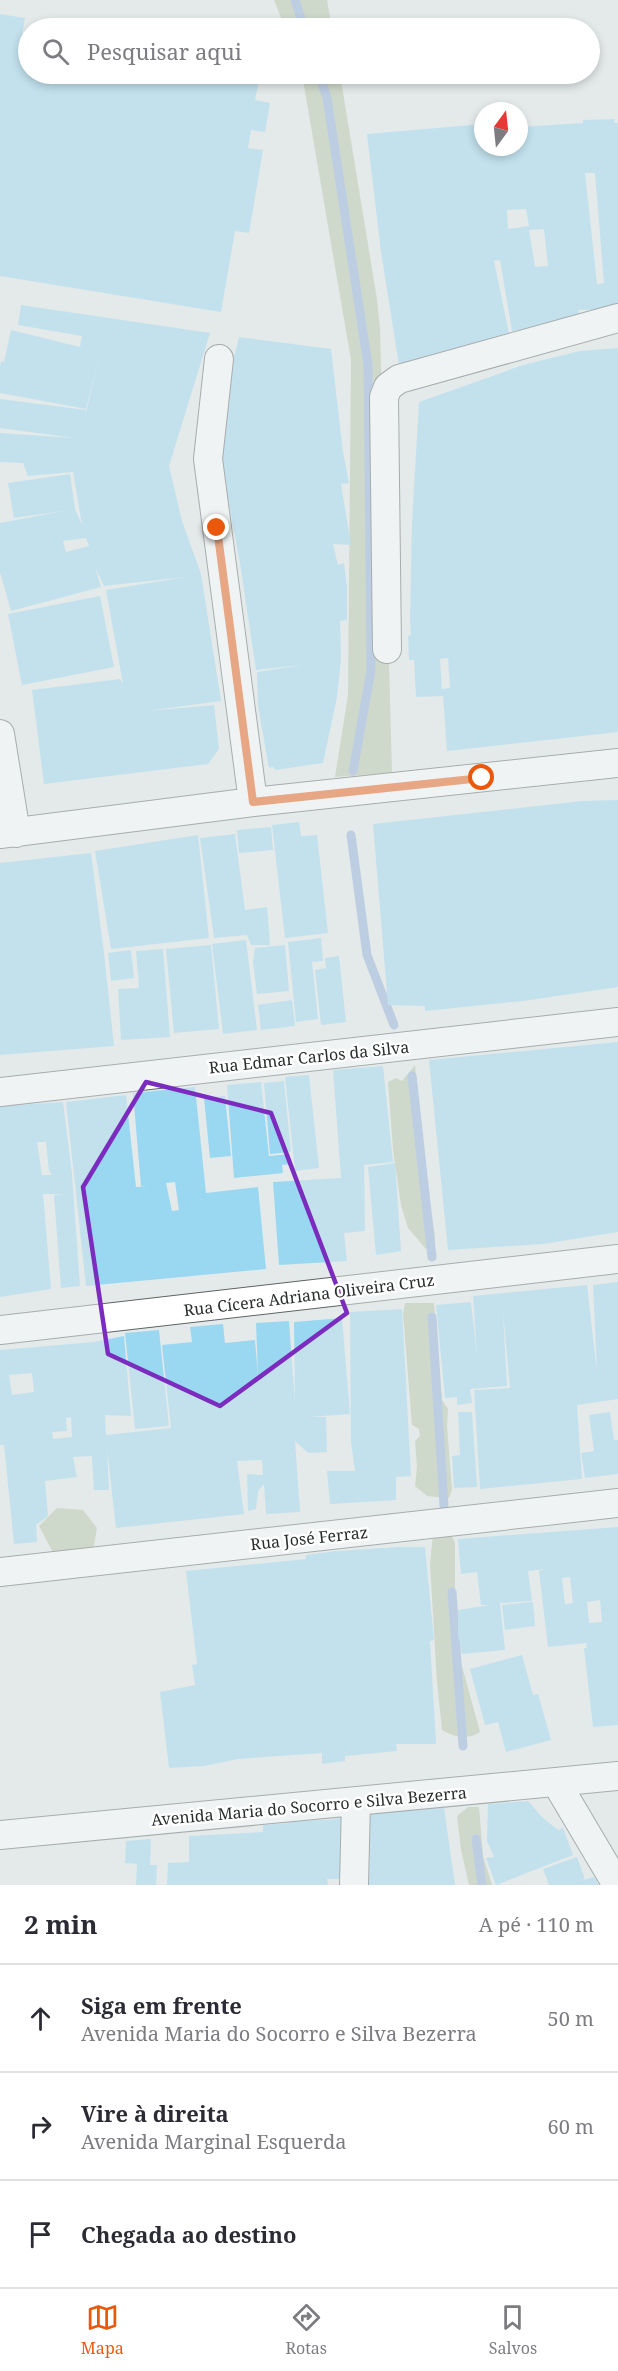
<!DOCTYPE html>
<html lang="pt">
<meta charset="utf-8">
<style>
:root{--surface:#fff;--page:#f7f7f7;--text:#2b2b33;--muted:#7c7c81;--line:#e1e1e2;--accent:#ea580c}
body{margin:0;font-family:"Noto Serif",serif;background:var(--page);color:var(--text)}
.compass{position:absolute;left:474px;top:102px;width:54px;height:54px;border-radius:50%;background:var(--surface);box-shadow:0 3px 9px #0003;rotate:15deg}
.stop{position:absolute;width:18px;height:18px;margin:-14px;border:4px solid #ea580c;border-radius:50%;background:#fff}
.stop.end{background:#ea580c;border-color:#fff;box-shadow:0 2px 6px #0008}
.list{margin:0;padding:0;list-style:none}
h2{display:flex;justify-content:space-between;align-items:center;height:78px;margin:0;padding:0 24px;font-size:26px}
h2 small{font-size:20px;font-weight:400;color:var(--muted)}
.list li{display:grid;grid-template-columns:39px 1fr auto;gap:18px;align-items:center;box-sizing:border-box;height:108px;padding:0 24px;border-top:2px solid var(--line)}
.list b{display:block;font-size:22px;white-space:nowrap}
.list p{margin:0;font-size:20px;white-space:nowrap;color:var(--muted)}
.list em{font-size:20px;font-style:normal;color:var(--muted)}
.icon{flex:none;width:33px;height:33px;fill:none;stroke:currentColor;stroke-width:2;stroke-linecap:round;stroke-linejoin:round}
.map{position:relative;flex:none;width:618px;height:1885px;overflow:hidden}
.search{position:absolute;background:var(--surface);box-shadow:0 3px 9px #0003;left:18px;right:18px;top:18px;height:66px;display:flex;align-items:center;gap:15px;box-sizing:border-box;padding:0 21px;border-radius:33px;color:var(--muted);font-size:22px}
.sheet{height:402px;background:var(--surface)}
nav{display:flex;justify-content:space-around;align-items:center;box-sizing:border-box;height:84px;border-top:2px solid var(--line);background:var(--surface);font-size:16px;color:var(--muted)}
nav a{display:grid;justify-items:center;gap:3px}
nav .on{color:var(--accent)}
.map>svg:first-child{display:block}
.green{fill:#b5c5a7}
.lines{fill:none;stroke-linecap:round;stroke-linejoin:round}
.stream{stroke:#90add9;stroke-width:9}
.building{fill:#9ad8f2;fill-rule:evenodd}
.minor-casing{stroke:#5e6363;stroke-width:30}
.minor{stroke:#fff;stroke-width:28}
.route{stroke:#ea580c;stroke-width:8}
.marked{fill:none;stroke:#7b2cbf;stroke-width:4.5;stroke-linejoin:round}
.labels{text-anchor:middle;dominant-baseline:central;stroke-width:5;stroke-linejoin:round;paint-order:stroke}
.street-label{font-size:16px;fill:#2b2e2e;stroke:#fff}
</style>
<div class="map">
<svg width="618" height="1885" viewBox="0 0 618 1885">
<rect width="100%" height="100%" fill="#e4eaea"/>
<!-- green -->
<path class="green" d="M 274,0 L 327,0 L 332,28 L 285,28 Z
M 302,74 L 340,74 L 377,299 L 380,329 L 392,773 L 335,777 L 348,695 L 351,360 Z
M 415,1065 L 429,1197 L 435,1236 L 434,1247 L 426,1249 L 408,1228 L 401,1205 L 393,1150 L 388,1082 L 396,1078 L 402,1081 Z
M 405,1303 L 434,1303 L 442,1400 L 448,1409 L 447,1426 L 452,1490 L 449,1498 L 427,1496 L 415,1486 L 417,1467 L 415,1441 L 420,1436 L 419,1429 L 412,1425 L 403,1314 Z
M 57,1508 L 83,1510 L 97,1528 L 94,1545 L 84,1559 L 57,1560 L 39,1526 Z
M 433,1534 L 451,1534 L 455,1543 L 455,1640 L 480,1732 C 469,1740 453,1737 442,1730 L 437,1682 L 430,1564 Z
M 468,1807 L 479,1807 L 483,1856 L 492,1885 L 469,1885 L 461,1850 L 457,1816 Z"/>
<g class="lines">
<!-- stream -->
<path class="stream" d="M 295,0 L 304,28
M 319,74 L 327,98 L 368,365 L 371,670 L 353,771
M 351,835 L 367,955 L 394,1025
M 412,1076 L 432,1257
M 432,1317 L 444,1506
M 452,1592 L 463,1746
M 476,1839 L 482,1885"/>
</g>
<!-- building -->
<path class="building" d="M 0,14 L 25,18 L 21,41 L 28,42 L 28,74 L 222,74 L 259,80 L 255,100 L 270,103 L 265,132 L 251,130 L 248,148 L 263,150 L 249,233 L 235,231 L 221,312 L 0,276 Z
M 615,119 L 614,123 L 618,123 L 618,303 L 607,309 L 578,310 L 579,314 L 543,326 L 512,331 L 500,260 L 494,261 L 511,343 L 399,365 L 381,252 L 367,134 L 483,124 L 483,147 L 519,147 L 519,127 L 583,123 L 583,120 ZM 585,173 L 595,173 L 604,283 L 597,284 ZM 526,209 L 529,226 L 508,229 L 507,210 ZM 544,229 L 548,266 L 535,267 L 529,230 Z
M 21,305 L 210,333 L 169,466 L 182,521 L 201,574 L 221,701 L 147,711 L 214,705 L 219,749 L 208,764 L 44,784 L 32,690 L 120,679 L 123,684 L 106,590 L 185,577 L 104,586 L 95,567 L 101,587 L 11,611 L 0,572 L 0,523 L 63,511 L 14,518 L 8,483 L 70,474 L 75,509 L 82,525 L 73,472 L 28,476 L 23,463 L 0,462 L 0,433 L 75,438 L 0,428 L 0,399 L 86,410 L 85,417 L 99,357 L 86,409 L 0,393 L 0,368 L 1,361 L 4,362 L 11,330 L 80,347 L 82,336 L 18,325 ZM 86,538 L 89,546 L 66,552 L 63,541 Z
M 239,337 L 331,349 L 343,452 L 349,483 L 341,484 L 351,545 L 333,544 L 338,565 L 344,563 L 347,587 L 347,620 L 340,621 L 341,659 L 337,697 L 323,763 L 275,770 L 273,767 L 269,768 L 258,706 L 257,672 L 302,665 L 256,670 L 240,563 L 222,467 L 226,390 Z
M 618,348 L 618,732 L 447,751 L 443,696 L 416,697 L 414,660 L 409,660 L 408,636 L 411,635 L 410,620 L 412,522 L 419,402 L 523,365 L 580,351 ZM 448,658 L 450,688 L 442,689 L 440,659 Z
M 100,596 L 114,667 L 22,685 L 8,614 Z
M 618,800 L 618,987 L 523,1001 L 425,1011 L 425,1006 L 388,1005 L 373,824 L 582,801 Z
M 299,822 L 301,836 L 317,835 L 328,933 L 285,938 L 272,825 Z
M 271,827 L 273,850 L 239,853 L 237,830 Z
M 235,834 L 245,910 L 267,907 L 270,945 L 251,945 L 247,935 L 214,938 L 200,838 Z
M 198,835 L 209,938 L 111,949 L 95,851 Z
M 91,853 L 104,953 L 114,1046 L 0,1055 L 0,863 Z
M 321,938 L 323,961 L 312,962 L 318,1019 L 296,1022 L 288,942 Z
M 246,940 L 257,1030 L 223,1034 L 212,944 Z
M 211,945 L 219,1029 L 174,1033 L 166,949 Z
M 285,945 L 289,991 L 257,994 L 253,962 L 255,948 Z
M 163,949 L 170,1037 L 121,1040 L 118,989 L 139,988 L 136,951 Z
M 131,950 L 134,978 L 111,981 L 108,953 Z
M 339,956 L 346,1022 L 321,1025 L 315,970 L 326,968 L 325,958 Z
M 292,1000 L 295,1026 L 261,1030 L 258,1005 Z
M 618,1042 L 618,1232 L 543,1244 L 448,1250 L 429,1060 Z
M 383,1066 L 393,1162 L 364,1165 L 365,1231 L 344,1233 L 347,1261 L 279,1265 L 273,1182 L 341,1178 L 333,1070 Z
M 309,1075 L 319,1168 L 295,1171 L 285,1077 Z
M 284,1081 L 291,1152 L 270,1154 L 264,1083 Z
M 261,1082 L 269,1156 L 290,1154 L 291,1164 L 282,1165 L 283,1173 L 234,1178 L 227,1085 Z
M 195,1087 L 206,1193 L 258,1187 L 266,1269 L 86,1286 L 66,1102 L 126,1095 L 136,1187 L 147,1186 L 141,1186 L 133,1093 ZM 175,1182 L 179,1210 L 172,1211 L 166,1183 Z
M 225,1096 L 231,1156 L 210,1158 L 204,1098 Z
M 63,1102 L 72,1174 L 80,1286 L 61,1288 L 54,1195 L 65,1194 L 43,1194 L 51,1289 L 0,1297 L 0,1106 ZM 37,1142 L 46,1142 L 49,1171 L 52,1175 L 42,1175 Z
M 395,1163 L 401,1251 L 376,1255 L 368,1167 Z
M 618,1282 L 618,1399 L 577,1405 L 582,1479 L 480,1489 L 474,1390 L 510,1388 L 503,1311 L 507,1386 L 470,1389 L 472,1403 L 457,1405 L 457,1397 L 445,1398 L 436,1305 L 471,1302 L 477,1355 L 473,1296 L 587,1285 L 597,1372 L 593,1285 Z
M 402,1309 L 411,1476 L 396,1477 L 396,1500 L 330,1504 L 327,1471 L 355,1471 L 351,1442 L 350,1312 Z
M 342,1318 L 350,1414 L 309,1417 L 326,1417 L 327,1452 L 308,1453 L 295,1441 L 300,1512 L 266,1514 L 264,1484 L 258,1491 L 256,1509 L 248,1511 L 247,1474 L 263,1475 L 262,1460 L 237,1461 L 244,1514 L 116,1528 L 107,1448 L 109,1490 L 94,1490 L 92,1456 L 73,1457 L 77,1477 L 45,1481 L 48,1516 L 36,1525 L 37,1542 L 14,1544 L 4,1445 L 0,1445 L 0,1350 L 94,1342 L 124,1336 L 131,1416 L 105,1415 L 106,1435 L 171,1428 L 162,1345 L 192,1342 L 190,1327 L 223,1324 L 225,1343 L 255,1340 L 258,1376 L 256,1323 L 289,1321 L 295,1404 L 294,1322 ZM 32,1373 L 34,1392 L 12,1395 L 9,1375 ZM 71,1417 L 72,1437 L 53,1439 L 52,1432 L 67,1431 L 66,1418 Z
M 159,1330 L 169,1426 L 135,1429 L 125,1333 Z
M 458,1412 L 472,1412 L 477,1487 L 454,1488 L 452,1456 L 460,1455 Z
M 610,1412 L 614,1440 L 618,1440 L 618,1474 L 585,1478 L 581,1453 L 594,1451 L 589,1415 Z
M 618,1527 L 618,1725 L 593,1727 L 584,1648 L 587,1648 L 586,1643 L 548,1647 L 539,1571 L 545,1569 L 528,1571 L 532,1601 L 500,1603 L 505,1650 L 462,1654 L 458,1635 L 458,1610 L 490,1605 L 481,1605 L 477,1572 L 461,1574 L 458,1539 ZM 570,1577 L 573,1603 L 565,1604 L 562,1578 ZM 600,1600 L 602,1622 L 589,1623 L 587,1602 Z
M 399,1547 L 425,1547 L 434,1640 L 430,1641 L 436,1744 L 396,1744 L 397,1751 L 345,1756 L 345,1761 L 322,1764 L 322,1753 L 238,1759 L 204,1766 L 169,1768 L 160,1692 L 195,1685 L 192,1665 L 197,1664 L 186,1571 L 306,1559 L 306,1555 L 337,1551 Z
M 531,1602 L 533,1602 L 535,1626 L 505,1630 L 502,1605 Z
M 522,1655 L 533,1695 L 538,1694 L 551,1740 L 506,1752 L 498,1722 L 485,1725 L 470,1669 Z
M 528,1801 L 542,1817 L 558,1830 L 563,1828 L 573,1855 L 496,1885 L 486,1858 L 494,1857 L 487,1841 L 488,1804 Z
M 444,1808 L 455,1885 L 356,1885 L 354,1879 L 327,1879 L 328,1885 L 167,1885 L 168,1863 L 189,1862 L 189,1836 L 263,1832 L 263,1825 L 289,1823 L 289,1821 L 328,1820 L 356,1816 L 356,1814 Z
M 151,1839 L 150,1865 L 157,1865 L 156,1885 L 136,1885 L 137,1864 L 125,1863 L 126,1841 Z
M 577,1857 L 585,1879 L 577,1882 L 594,1877 L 599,1885 L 549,1885 L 543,1869 Z"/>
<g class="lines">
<defs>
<path id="minor" d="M 219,359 L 208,459 L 253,802
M 387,649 L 384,397 L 388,387 L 399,379 L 618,318
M 0,734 L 16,833
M 0,834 L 253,802 L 618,763
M 0,1092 L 618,1022
M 0,1330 L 618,1259
M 0,1572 L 618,1503
M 556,1782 L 617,1885
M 0,1835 L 618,1776
M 354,1885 L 356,1801"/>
</defs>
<!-- minor casing -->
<use href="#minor" class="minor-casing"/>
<!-- minor -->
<use href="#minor" class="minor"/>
</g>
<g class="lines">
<!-- route -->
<path class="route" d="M 217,528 L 253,802 L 482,778"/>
</g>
<!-- marked area -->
<path d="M0 0H618V1885H0ZM 146,1082 L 271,1113 L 347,1313 L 220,1406 L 108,1354 L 83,1187 Z" fill="#e4eaea" fill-opacity=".55" fill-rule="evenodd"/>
<path class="marked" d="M 146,1082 L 271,1113 L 347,1313 L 220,1406 L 108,1354 L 83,1187 Z"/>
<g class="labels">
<!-- street labels -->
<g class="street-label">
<text transform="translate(309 1057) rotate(-6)">Rua Edmar Carlos da Silva</text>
<text transform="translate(309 1295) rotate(-7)">Rua Cícera Adriana Oliveira Cruz</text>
<text transform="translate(309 1538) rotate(-6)">Rua José Ferraz</text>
<text transform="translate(309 1806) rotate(-5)">Avenida Maria do Socorro e Silva Bezerra</text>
</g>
</g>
</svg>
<svg class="compass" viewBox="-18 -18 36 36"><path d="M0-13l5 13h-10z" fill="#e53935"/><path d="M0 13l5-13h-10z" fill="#7c7c81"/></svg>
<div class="stop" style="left:482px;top:778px"></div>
<div class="stop end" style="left:217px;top:528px"></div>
<div class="search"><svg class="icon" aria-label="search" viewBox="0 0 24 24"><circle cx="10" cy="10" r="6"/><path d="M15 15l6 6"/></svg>Pesquisar aqui</div>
</div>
<section class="sheet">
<h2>2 min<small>A pé · 110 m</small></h2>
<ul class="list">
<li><svg class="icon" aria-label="ahead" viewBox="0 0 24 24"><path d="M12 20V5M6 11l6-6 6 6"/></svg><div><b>Siga em frente</b><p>Avenida Maria do Socorro e Silva Bezerra</p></div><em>50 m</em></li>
<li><svg class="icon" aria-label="right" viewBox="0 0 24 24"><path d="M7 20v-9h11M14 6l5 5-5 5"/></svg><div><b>Vire à direita</b><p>Avenida Marginal Esquerda</p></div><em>60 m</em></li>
<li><svg class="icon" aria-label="arrive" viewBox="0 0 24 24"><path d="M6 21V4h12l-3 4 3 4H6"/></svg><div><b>Chegada ao destino</b></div></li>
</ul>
</section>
<nav>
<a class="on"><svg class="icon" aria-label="map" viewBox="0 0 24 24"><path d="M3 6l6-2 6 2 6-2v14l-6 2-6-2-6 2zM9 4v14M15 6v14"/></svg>Mapa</a>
<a><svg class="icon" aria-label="directions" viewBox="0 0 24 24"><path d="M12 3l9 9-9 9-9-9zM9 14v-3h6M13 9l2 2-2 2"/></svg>Rotas</a>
<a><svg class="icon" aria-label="saved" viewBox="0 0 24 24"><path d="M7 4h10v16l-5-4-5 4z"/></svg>Salvos</a>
</nav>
